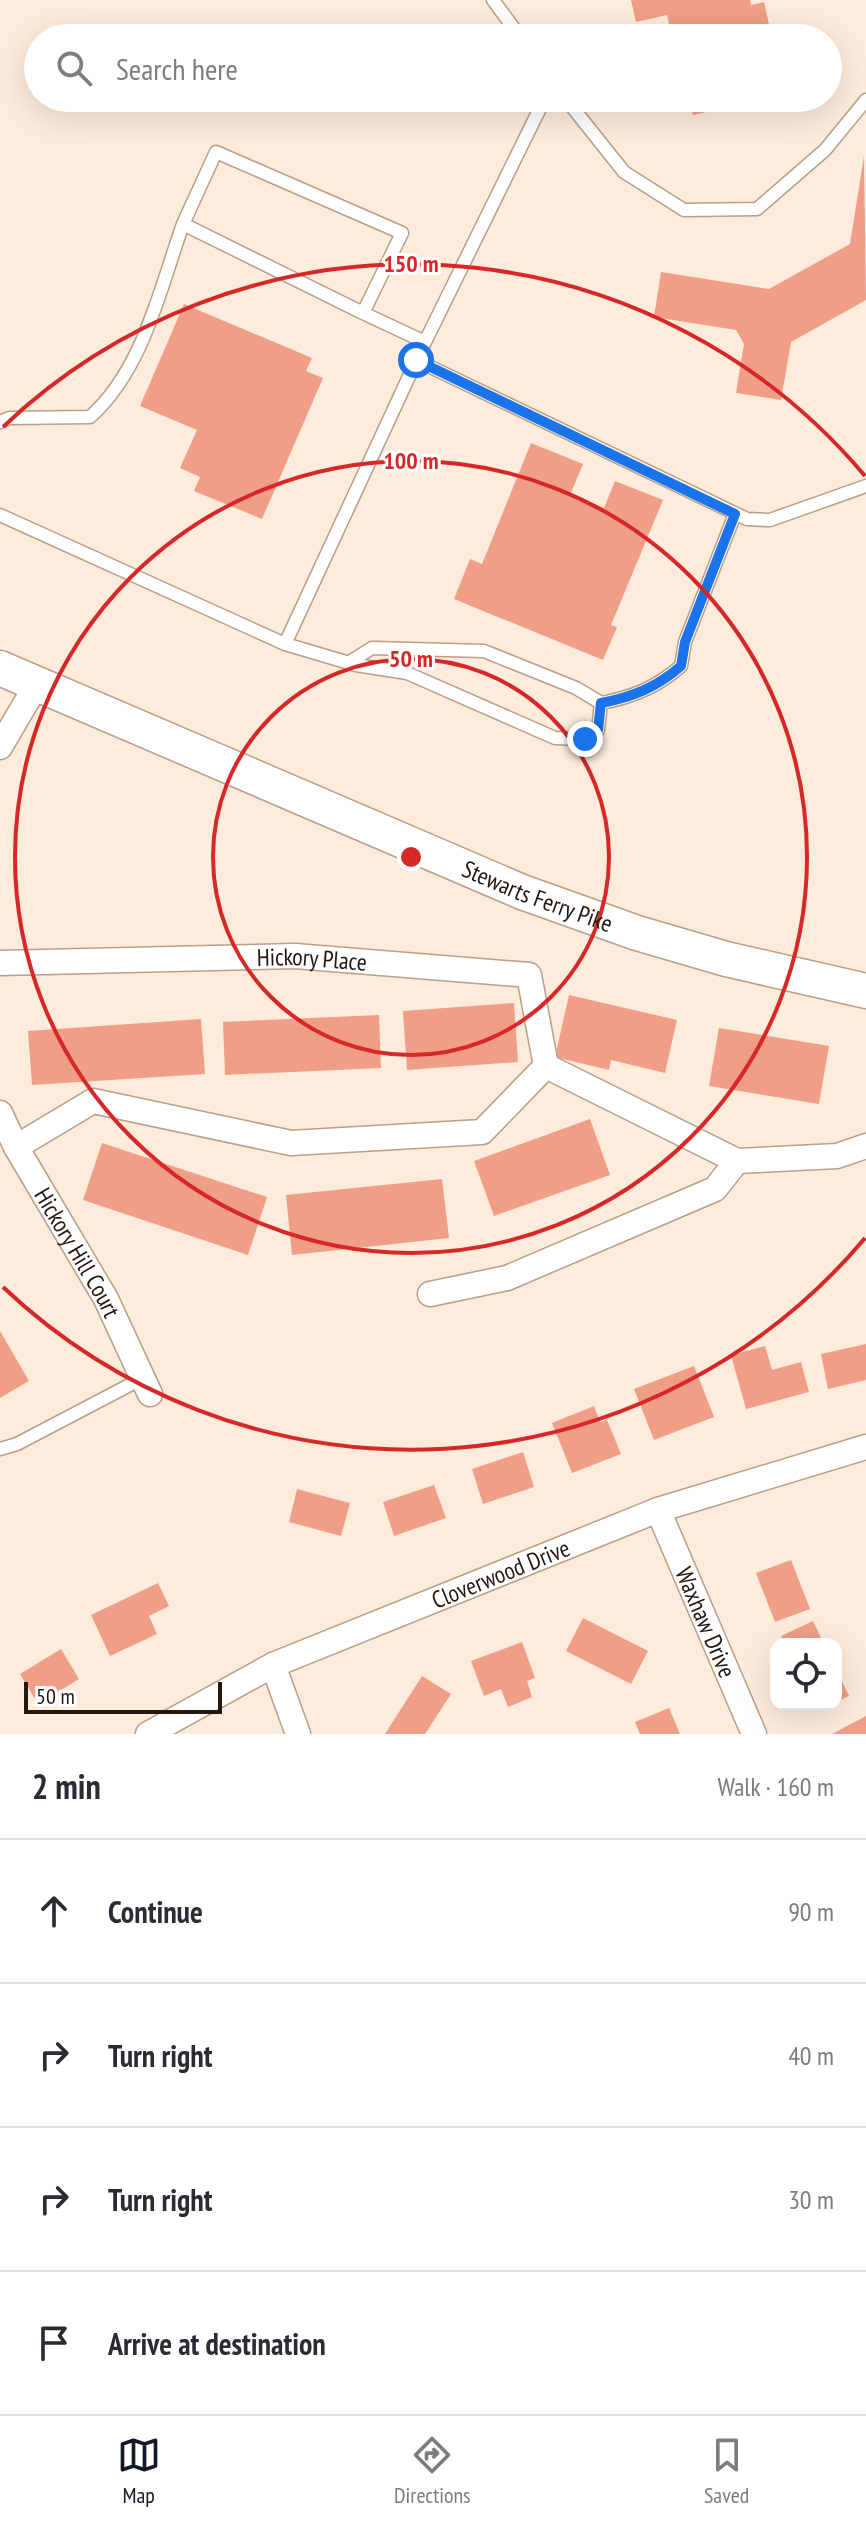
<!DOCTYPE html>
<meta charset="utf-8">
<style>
:root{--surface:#fff;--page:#f7f7f7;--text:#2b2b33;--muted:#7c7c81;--line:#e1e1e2;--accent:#111827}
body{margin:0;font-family:"PT Sans Narrow",sans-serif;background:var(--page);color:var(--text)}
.controls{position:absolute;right:24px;bottom:24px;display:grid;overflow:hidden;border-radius:16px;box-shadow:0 8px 32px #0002}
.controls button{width:72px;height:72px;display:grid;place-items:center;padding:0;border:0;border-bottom:2px solid var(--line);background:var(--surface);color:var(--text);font:40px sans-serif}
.scale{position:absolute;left:24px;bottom:20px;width:198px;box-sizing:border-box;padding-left:8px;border:4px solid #23180f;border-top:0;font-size:22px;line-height:28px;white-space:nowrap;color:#23180f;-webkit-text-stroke:6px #fff;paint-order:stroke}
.stop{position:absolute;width:24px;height:24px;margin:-18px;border:6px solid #1a73e8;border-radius:50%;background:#fff}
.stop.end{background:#1a73e8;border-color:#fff;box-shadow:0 2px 8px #0008}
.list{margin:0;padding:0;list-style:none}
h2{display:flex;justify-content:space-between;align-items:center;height:104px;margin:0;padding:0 32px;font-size:34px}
h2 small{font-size:26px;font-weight:400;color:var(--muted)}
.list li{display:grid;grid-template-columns:52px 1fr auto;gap:24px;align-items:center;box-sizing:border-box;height:144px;padding:0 32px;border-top:2px solid var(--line)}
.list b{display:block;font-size:30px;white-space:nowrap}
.list em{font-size:26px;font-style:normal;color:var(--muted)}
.icon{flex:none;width:44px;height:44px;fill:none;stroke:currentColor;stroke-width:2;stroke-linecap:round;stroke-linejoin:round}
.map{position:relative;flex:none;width:866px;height:1734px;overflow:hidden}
.search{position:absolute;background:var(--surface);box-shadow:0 8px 32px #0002;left:24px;right:24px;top:24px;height:88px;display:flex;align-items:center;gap:20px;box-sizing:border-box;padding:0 28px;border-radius:44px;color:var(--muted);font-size:30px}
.sheet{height:680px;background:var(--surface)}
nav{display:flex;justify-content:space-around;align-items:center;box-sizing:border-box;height:112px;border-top:2px solid var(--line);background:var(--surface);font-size:22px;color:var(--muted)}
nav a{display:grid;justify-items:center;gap:4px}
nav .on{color:var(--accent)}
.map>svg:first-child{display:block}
.building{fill:#f09e87}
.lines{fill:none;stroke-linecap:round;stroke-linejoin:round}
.lane-casing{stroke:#ba9e87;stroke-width:15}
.street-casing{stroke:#ba9e87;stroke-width:27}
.secondary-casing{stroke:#ba9e87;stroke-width:37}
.lane{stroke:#fff;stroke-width:12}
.street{stroke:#fff;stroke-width:24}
.secondary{stroke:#fff;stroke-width:34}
.route{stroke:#1a73e8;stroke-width:10}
.ring{fill:none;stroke:#d62828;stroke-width:4}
.labels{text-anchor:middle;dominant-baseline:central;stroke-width:6;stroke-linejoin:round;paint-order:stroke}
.street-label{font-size:24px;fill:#23180f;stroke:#fff}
.centre{fill:#d62828;stroke:#fff;stroke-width:4}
.ring-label{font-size:24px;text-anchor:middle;font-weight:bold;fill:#d62828;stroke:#fff;stroke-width:6;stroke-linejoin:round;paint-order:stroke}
</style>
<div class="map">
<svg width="866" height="1734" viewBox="0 0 866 1734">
<rect width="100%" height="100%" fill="#fdebdc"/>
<!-- building -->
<path class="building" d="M 631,0 L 750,0 L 751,5 L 764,2 L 772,38 L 672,38 L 667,15 L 636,22 Z
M 662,98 L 735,98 L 737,105 L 693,115 L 690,103 L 664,108 Z
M 864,156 L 866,300 L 791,342 L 781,400 L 736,393 L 744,344 L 736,330 L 654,317 L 661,272 L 769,289 L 850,244 Z
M 184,304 L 312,358 L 306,371 L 323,378 L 262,519 L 194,491 L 200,477 L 180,468 L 197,430 L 140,406 Z
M 531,443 L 583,464 L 570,495 L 604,508 L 615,481 L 663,500 L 611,625 L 617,627 L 603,660 L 454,599 L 470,559 L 482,564 Z
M 569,995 L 677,1020 L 665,1073 L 611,1060 L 609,1070 L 555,1057 Z
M 514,1003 L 518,1062 L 407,1070 L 403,1011 Z
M 379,1015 L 381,1068 L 225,1075 L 223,1022 Z
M 201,1019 L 205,1074 L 32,1085 L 28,1031 Z
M 719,1028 L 829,1046 L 819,1104 L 709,1086 Z
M 590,1119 L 610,1175 L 494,1216 L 474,1161 Z
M 102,1143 L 267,1197 L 248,1255 L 83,1200 Z
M 442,1179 L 449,1238 L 292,1255 L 286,1195 Z
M 0,1331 L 29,1381 L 0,1398 Z
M 866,1344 L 866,1380 L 828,1389 L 821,1354 Z
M 765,1346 L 772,1370 L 801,1362 L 809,1392 L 746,1409 L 731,1355 Z
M 694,1366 L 714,1417 L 654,1440 L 634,1389 Z
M 594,1406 L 600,1422 L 607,1420 L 621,1454 L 572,1473 L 552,1423 Z
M 523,1452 L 534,1487 L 483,1504 L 472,1469 Z
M 434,1485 L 446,1518 L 394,1536 L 383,1502 Z
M 297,1489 L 350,1503 L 341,1536 L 289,1522 Z
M 791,1560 L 810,1609 L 775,1622 L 756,1573 Z
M 158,1583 L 169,1606 L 149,1616 L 157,1634 L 110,1656 L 91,1615 Z
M 583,1618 L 648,1651 L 631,1684 L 566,1651 Z
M 813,1621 L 824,1644 L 785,1644 L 781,1636 Z
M 522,1642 L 535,1678 L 527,1681 L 532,1697 L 508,1707 L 501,1689 L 484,1696 L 471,1661 Z
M 61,1649 L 79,1679 L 38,1704 L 20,1674 Z
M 836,1669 L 849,1696 L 836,1702 Z
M 422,1676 L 451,1694 L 425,1734 L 385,1734 Z
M 669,1708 L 680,1734 L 640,1734 L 635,1722 Z
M 866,1716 L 866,1734 L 832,1734 Z"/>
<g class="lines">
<defs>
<path id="lane" d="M 493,0 L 521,38
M 565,98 L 624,172 L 684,210 L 757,209 L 825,150 L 866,100
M 363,313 L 183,224 L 216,152 L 402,233 L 363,313 L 425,342
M 416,360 L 747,519 L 770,520 L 866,486
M 0,422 L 9,418 L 90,417 C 143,370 160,289 183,224
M 0,515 L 285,644 L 356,665 L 407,673 L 555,738 L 585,739 L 598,730 L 601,703 L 576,688 L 484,651 L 372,648 L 348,663
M 285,644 L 425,342 L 545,98
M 601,703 C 633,697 657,687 681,666 L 685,642 L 735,514
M 0,1449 L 17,1444 L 143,1378"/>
<g id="street">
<path d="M 0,747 L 37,684"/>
<path id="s1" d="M 0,963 L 295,956 L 529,975 L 546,1066 L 482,1132 L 291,1143 L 93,1101 L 16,1147"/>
<path d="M 546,1066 L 737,1161 L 837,1156 L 866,1146"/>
<path id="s2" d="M 0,1113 L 16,1147 L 106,1299 L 150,1394"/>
<path d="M 430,1294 L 507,1278 L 715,1189 L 737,1161"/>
<path id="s3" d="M 658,1510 L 754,1734"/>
<path d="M 273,1665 L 298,1734"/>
<path id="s4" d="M 148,1734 L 273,1665 L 658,1510 L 866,1447"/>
</g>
<g id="secondary">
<path id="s5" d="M 0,668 L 522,892 L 637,933 L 726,959 L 866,991"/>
</g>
</defs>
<!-- lane casing -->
<use href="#lane" class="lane-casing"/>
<!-- street casing -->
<use href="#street" class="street-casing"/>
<!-- secondary casing -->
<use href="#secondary" class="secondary-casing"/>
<!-- lane -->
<use href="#lane" class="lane"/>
<!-- street -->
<use href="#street" class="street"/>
<!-- secondary -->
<use href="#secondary" class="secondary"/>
</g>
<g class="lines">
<!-- route -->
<path class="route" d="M 416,360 L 735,514 L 685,642 L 681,666 C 657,687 633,697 601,703 L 598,730 L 585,739"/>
</g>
<!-- distance rings -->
<g class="ring">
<circle cx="411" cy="857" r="198"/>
<circle cx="411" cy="857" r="396"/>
<path d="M865 1238A593 593 0 0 1 3 1287M3 427A593 593 0 0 1 865 476"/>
</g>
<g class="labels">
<!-- street labels -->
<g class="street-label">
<text stroke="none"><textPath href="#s5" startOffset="584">Stewarts Ferry Pike</textPath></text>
<text stroke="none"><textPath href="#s1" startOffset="312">Hickory Place</textPath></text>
<text stroke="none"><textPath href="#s2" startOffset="160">Hickory Hill Court</textPath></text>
<text stroke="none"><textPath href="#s4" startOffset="388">Cloverwood Drive</textPath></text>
<text stroke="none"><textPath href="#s3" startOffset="122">Waxhaw Drive</textPath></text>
</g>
</g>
<circle cx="411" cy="857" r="12" class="centre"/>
<g class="ring-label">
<text x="411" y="272">150 m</text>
<text x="411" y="469">100 m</text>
<text x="411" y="667">50 m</text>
</g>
</svg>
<div class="controls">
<button><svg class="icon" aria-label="locate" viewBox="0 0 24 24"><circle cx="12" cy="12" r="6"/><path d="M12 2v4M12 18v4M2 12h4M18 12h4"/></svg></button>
</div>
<div class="scale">50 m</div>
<div class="stop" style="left:416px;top:360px"></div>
<div class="stop end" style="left:585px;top:739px"></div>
<div class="search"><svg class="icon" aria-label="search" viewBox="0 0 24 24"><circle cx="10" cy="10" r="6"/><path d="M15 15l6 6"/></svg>Search here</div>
</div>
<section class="sheet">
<h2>2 min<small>Walk · 160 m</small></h2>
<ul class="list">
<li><svg class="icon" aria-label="ahead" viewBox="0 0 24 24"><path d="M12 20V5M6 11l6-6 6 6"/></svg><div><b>Continue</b></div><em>90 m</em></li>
<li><svg class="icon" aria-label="right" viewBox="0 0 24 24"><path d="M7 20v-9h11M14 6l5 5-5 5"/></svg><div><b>Turn right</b></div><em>40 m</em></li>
<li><svg class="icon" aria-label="right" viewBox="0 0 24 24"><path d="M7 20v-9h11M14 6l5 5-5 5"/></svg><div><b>Turn right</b></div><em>30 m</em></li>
<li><svg class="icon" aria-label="arrive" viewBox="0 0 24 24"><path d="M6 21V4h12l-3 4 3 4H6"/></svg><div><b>Arrive at destination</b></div></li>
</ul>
</section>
<nav>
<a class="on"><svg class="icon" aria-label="map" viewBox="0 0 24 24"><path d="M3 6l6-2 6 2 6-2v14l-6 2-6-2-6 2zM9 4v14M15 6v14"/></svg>Map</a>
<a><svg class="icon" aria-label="directions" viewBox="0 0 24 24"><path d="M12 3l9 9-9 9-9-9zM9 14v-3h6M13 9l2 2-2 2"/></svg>Directions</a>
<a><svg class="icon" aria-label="saved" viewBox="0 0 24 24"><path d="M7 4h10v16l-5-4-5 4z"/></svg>Saved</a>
</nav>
